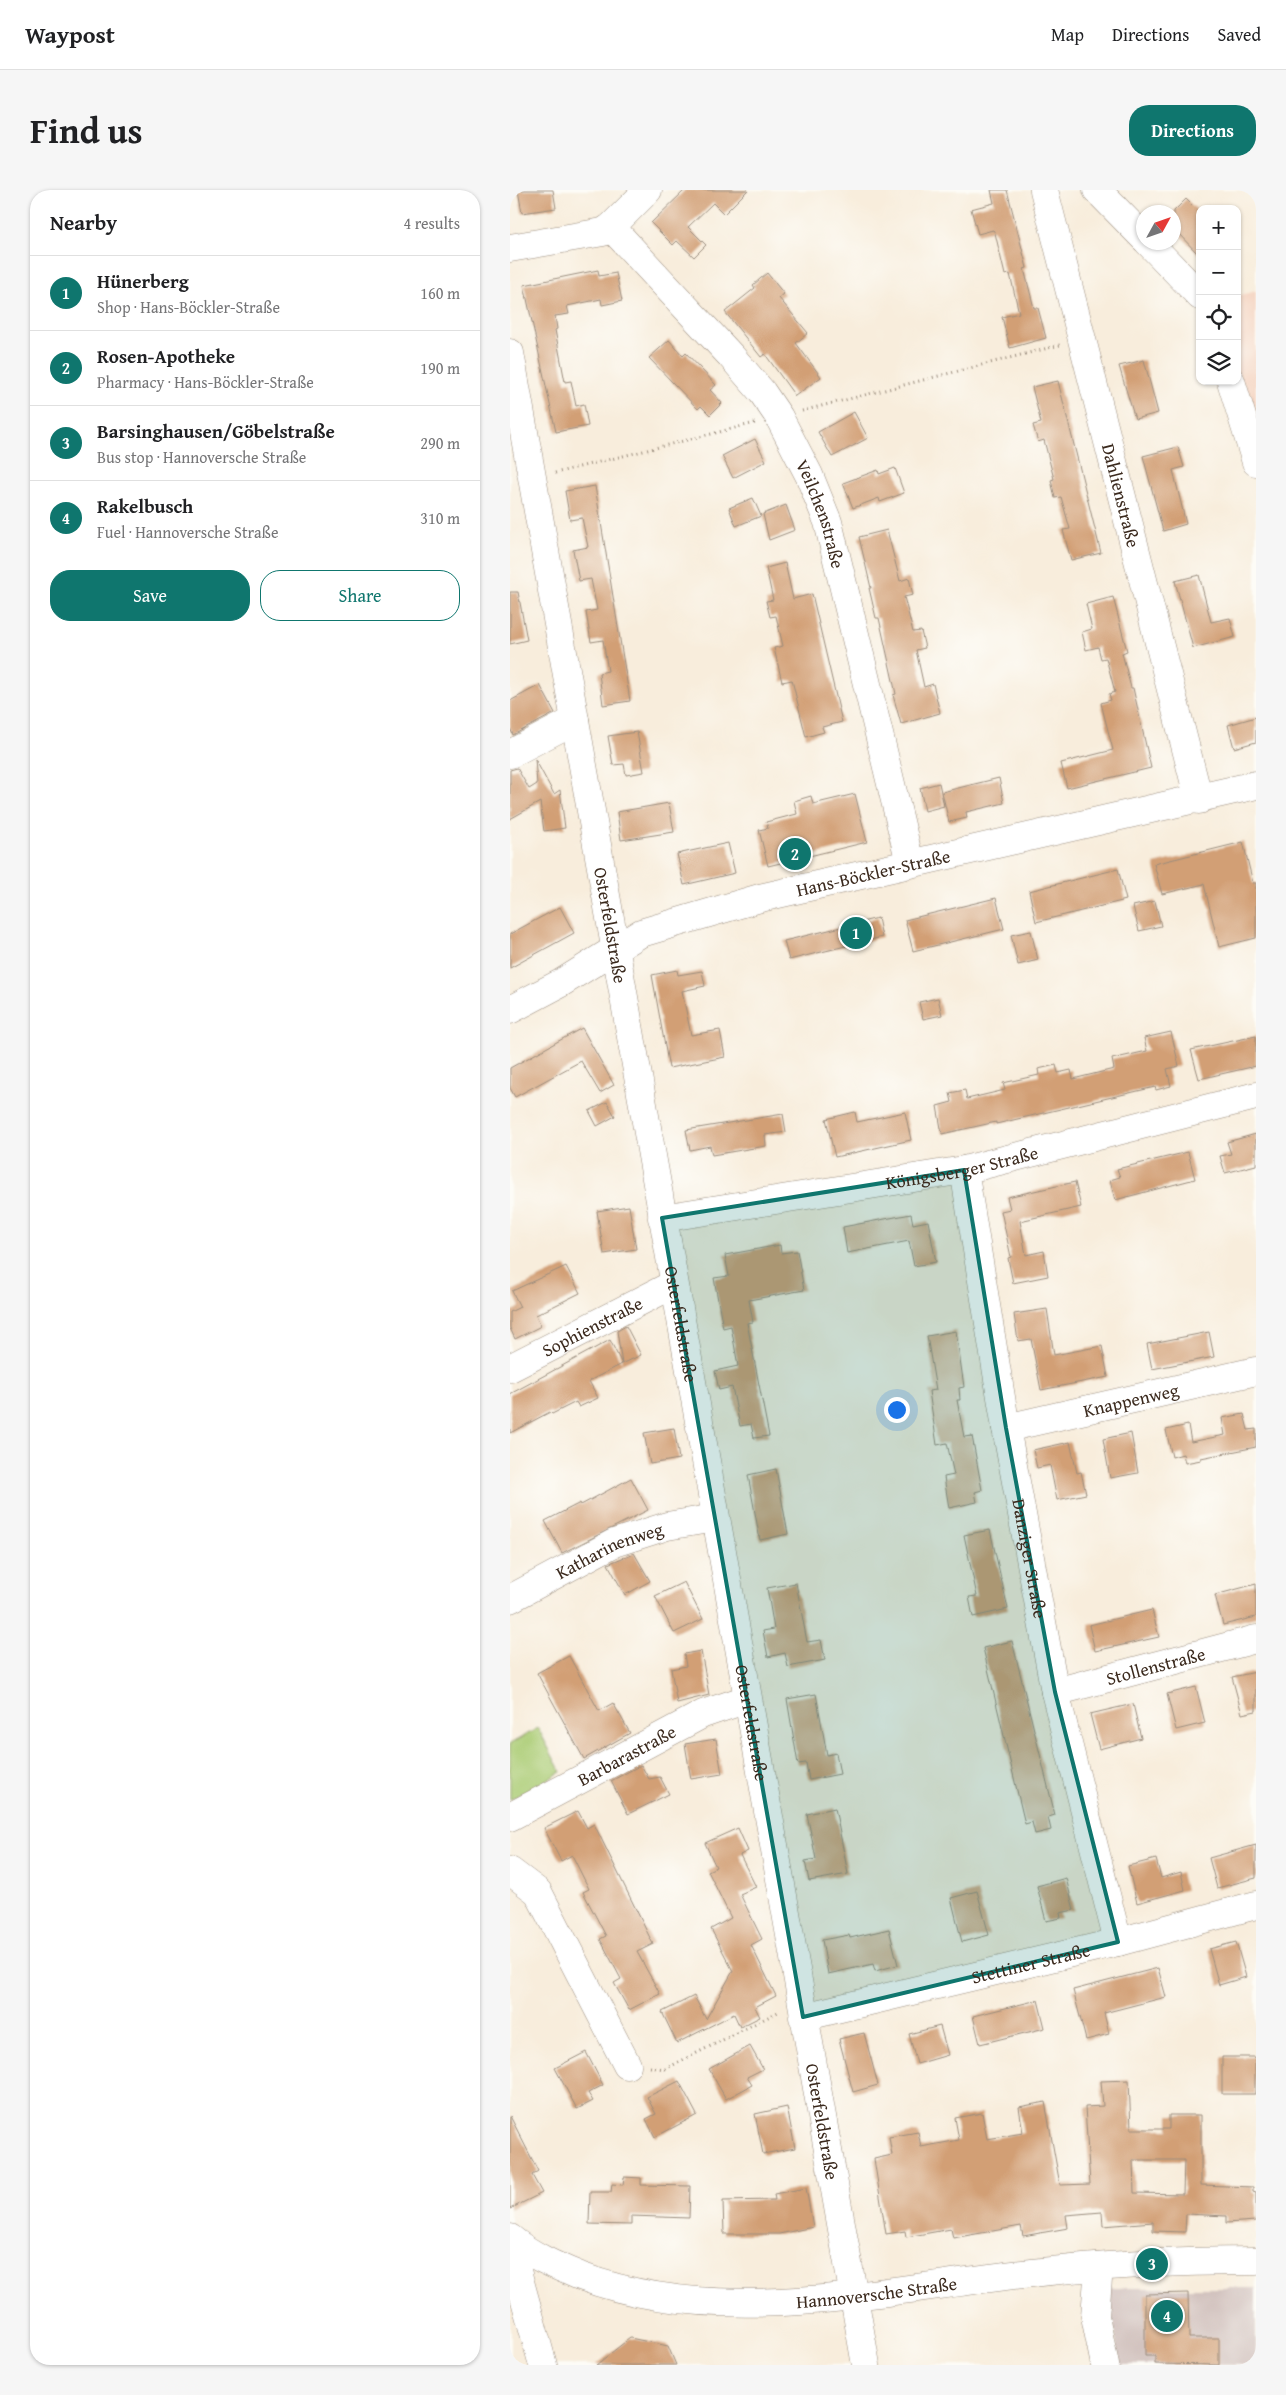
<!DOCTYPE html>
<meta charset="utf-8">
<style>
:root{--surface:#fff;--page:#f6f6f6;--text:#202124;--muted:#757577;--line:#e0e0e0;--accent:#0f766e}
body{margin:0;font-family:"Gentium Book Plus",serif;background:var(--page);color:var(--text)}
.controls{position:absolute;right:15px;top:15px;display:grid;overflow:hidden;border-radius:10px;box-shadow:0 1px 4px #0004}
.controls button{width:45px;height:45px;display:grid;place-items:center;padding:0;border:0;border-bottom:1px solid var(--line);background:var(--surface);color:var(--text);font:25px sans-serif}
.compass{position:absolute;left:626px;top:15px;width:45px;height:45px;border-radius:50%;background:var(--surface);box-shadow:0 1px 4px #0004;rotate:50deg}
.you{position:absolute;left:386px;top:1219px;width:18px;height:18px;margin:-12px;border:4px solid #fff;border-radius:50%;background:#1a73e8;box-shadow:0 0 0 8px #1a73e833}
.badge{display:grid;place-items:center;width:32px;height:32px;border-radius:50%;background:var(--accent);color:#fff;font-size:16px;font-weight:700}
.pin{position:absolute;translate:-50% -50%;border:2px solid #fff;box-shadow:0 1px 5px #0006}
.list{margin:0;padding:0;list-style:none}
h2{display:flex;justify-content:space-between;align-items:center;height:65px;margin:0;padding:0 20px;font-size:21px}
h2 small{font-size:16px;font-weight:400;color:var(--muted)}
.list li{display:grid;grid-template-columns:32px 1fr auto;gap:15px;align-items:center;box-sizing:border-box;height:75px;padding:0 20px;border-top:1px solid var(--line)}
.list b{display:block;font-size:19px;white-space:nowrap}
.list p{margin:0;font-size:16px;white-space:nowrap;color:var(--muted)}
.list em{font-size:16px;font-style:normal;color:var(--muted)}
.actions{display:flex;gap:10px;padding:15px 20px}
.actions a{flex:1;padding:11px 0;border:1px solid var(--accent);border-radius:20px;text-align:center;font-size:18px;color:var(--accent)}
.actions .main{background:var(--accent);color:#fff}
.icon{flex:none;width:28px;height:28px;fill:none;stroke:currentColor;stroke-width:2;stroke-linecap:round;stroke-linejoin:round}
.map{position:relative;flex:none;width:746px;height:2175px;overflow:hidden;border-radius:20px}
header{display:flex;align-items:center;gap:30px;box-sizing:border-box;height:70px;padding:0 25px;background:var(--surface);border-bottom:1px solid var(--line)}
header strong{font-size:24px}
nav{display:flex;gap:28px;margin-inline-start:auto;font-size:18px}
.intro{display:flex;align-items:center;justify-content:space-between;box-sizing:border-box;height:120px;padding:0 30px}
h1{margin:0;font-size:35px}
.button{padding:12px 22px;border-radius:20px;background:var(--accent);color:#fff;font-size:18px;font-weight:700}
main{display:flex;gap:30px;padding:0 30px}
aside{flex:1;background:var(--surface);border-radius:20px;box-shadow:0 1px 4px #0004}
.map>svg:first-child{display:block}
.built{fill:#f4d3c0}
.industrial{fill:#d0c0bc}
.green{fill:#abcc74;stroke:#737b49}
.building{fill:#d29f75;fill-rule:evenodd}
.lines{fill:none;stroke-linecap:round;stroke-linejoin:round}
.minor-casing{stroke:#9a8c7d;stroke-width:29}
.path{stroke:#9a8c7d;stroke-width:3;stroke-dasharray:1 4;stroke-linecap:butt}
.minor{stroke:#fff;stroke-width:28}
.marked{fill:#0f766e;fill-opacity:0.2;stroke:#0f766e;stroke-width:4;stroke-linejoin:round}
.labels{text-anchor:middle;dominant-baseline:central;stroke-width:4;stroke-linejoin:round;paint-order:stroke}
.street-label{font-size:18px;fill:#3b2a1e;stroke:#fdfcf7}
</style>
<header>
<strong>Waypost</strong>
<nav><a>Map</a><a>Directions</a><a>Saved</a></nav>
</header>
<div class="intro"><h1>Find us</h1><a class="button">Directions</a></div>
<main>
<aside>
<h2>Nearby<small>4 results</small></h2>
<ul class="list">
<li><span class="badge">1</span><div><b>Hünerberg</b><p>Shop · Hans-Böckler-Straße</p></div><em>160 m</em></li>
<li><span class="badge">2</span><div><b>Rosen-Apotheke</b><p>Pharmacy · Hans-Böckler-Straße</p></div><em>190 m</em></li>
<li><span class="badge">3</span><div><b>Barsinghausen/Göbelstraße</b><p>Bus stop · Hannoversche Straße</p></div><em>290 m</em></li>
<li><span class="badge">4</span><div><b>Rakelbusch</b><p>Fuel · Hannoversche Straße</p></div><em>310 m</em></li>
</ul>
<div class="actions"><a class="main">Save</a><a>Share</a></div>
</aside>
<div class="map">
<svg width="746" height="2175" viewBox="0 0 746 2175">
<rect width="100%" height="100%" fill="#fdfcf7"/>
<filter id="ink" filterUnits="userSpaceOnUse"><feTurbulence type="fractalNoise" baseFrequency=".02" numOctaves="2"/><feDisplacementMap in="SourceGraphic" scale="10" xChannelSelector="R" yChannelSelector="G"/><feConvolveMatrix kernelMatrix="1 2 1 2 8 2 1 2 1" color-interpolation-filters="sRGB"/></filter>
<filter id="wash" filterUnits="userSpaceOnUse"><feTurbulence type="fractalNoise" baseFrequency=".0096" numOctaves="4" result="noise"/><feDisplacementMap in="SourceGraphic" scale="20" xChannelSelector="R" yChannelSelector="G"/><feGaussianBlur stdDeviation="1.12" result="paint"/><feColorMatrix in="noise" values="0 0 0 0 0 0 0 0 0 0 0 0 0 0 0 0 0 1.4 0 .05"/><feComposite in="paint" operator="in"/></filter>
<g filter="url(#wash)">
<rect width="100%" height="100%" fill="#f8eddc"/>
<!-- built -->
<path class="built" d="M 746,101 L 746,272 L 727,191 L 727,106 Z"/>
<!-- industrial -->
<path class="industrial" d="M 597,2098 L 746,2098 L 746,2175 L 610,2175 Z"/>
<!-- green -->
<path class="green" d="M 28,1538 L 51,1582 L 0,1610 L 0,1554 Z"/>
<g id="blocks">
<!-- building -->
<path class="building" d="M 8,0 L 43,0 L 46,18 L 12,23 Z
M 175,0 L 238,0 L 214,24 L 203,13 L 178,37 L 196,55 L 184,67 L 167,51 L 163,55 L 141,33 Z
M 481,0 L 497,0 L 517,78 L 514,79 L 524,118 L 528,118 L 536,148 L 500,158 L 492,127 L 509,123 L 500,84 L 495,85 L 485,43 L 483,40 L 468,44 L 461,19 L 484,13 Z
M 676,9 L 690,23 L 690,66 L 664,39 L 664,21 Z
M 88,80 L 89,86 L 106,83 L 112,111 L 92,115 L 91,109 L 57,116 L 59,124 L 45,126 L 47,139 L 45,140 L 55,192 L 61,191 L 66,216 L 74,214 L 78,236 L 46,242 L 14,95 Z
M 257,83 L 274,104 L 269,108 L 298,143 L 286,153 L 311,187 L 285,206 L 255,164 L 251,167 L 215,122 L 245,98 L 243,95 Z
M 159,150 L 173,166 L 176,163 L 206,195 L 200,200 L 212,213 L 200,225 L 191,216 L 188,219 L 139,168 Z
M 634,170 L 648,223 L 625,229 L 609,176 Z
M 548,191 L 591,363 L 561,370 L 553,340 L 560,339 L 551,307 L 545,308 L 541,290 L 544,289 L 534,250 L 528,252 L 523,235 L 531,233 L 522,197 Z
M 344,222 L 358,248 L 322,267 L 308,242 Z
M 245,249 L 256,271 L 223,288 L 212,266 Z
M 668,257 L 674,277 L 663,280 L 676,334 L 653,341 L 633,266 Z
M 385,278 L 394,303 L 370,312 L 369,308 L 343,318 L 333,293 L 368,280 L 369,284 Z
M 85,296 L 120,511 L 93,515 L 89,483 L 98,481 L 93,450 L 81,452 L 76,422 L 87,420 L 81,389 L 69,391 L 63,360 L 78,357 L 72,328 L 60,330 L 55,301 Z
M 243,308 L 251,326 L 226,336 L 219,318 Z
M 276,315 L 285,340 L 259,350 L 253,324 Z
M 377,340 L 390,391 L 399,388 L 403,405 L 394,407 L 403,442 L 411,441 L 415,458 L 406,460 L 414,497 L 423,494 L 430,523 L 391,534 L 383,505 L 386,504 L 369,428 L 366,428 L 359,398 L 361,398 L 349,347 Z
M 275,373 L 283,409 L 302,404 L 332,532 L 312,537 L 314,542 L 296,547 L 282,490 L 272,492 L 264,458 L 273,456 L 266,426 L 260,427 L 256,411 L 263,410 L 256,378 Z
M 689,385 L 701,432 L 720,428 L 725,447 L 683,458 L 665,391 Z
M 0,402 L 8,402 L 17,450 L 0,454 Z
M 603,407 L 617,461 L 612,463 L 621,498 L 623,498 L 641,578 L 557,598 L 551,573 L 603,560 L 591,513 L 601,510 L 599,504 L 605,502 L 596,468 L 591,469 L 588,457 L 576,460 L 572,442 L 582,439 L 576,414 Z
M 30,495 L 45,523 L 3,545 L 0,538 L 0,511 Z
M 746,527 L 746,552 L 724,558 L 718,535 Z
M 127,542 L 134,582 L 116,585 L 114,574 L 103,575 L 98,546 Z
M 25,569 L 44,604 L 50,600 L 55,638 L 34,641 L 30,612 L 0,629 L 0,580 L 7,578 L 19,599 L 27,594 Z
M 489,588 L 494,613 L 456,622 L 457,628 L 439,632 L 432,602 Z
M 429,593 L 434,616 L 415,621 L 410,598 Z
M 345,604 L 357,652 L 258,676 L 249,640 L 258,638 L 256,632 L 287,624 L 284,611 L 301,606 L 303,614 Z
M 159,613 L 164,642 L 111,650 L 107,622 Z
M 733,652 L 743,693 L 746,693 L 746,748 L 709,757 L 694,694 L 652,704 L 644,674 Z
M 218,653 L 225,683 L 174,695 L 167,664 Z
M 608,679 L 616,710 L 526,732 L 519,701 Z
M 486,708 L 494,739 L 403,761 L 395,730 Z
M 645,711 L 651,736 L 629,741 L 623,716 Z
M 50,717 L 64,743 L 0,778 L 0,744 Z
M 368,728 L 372,747 L 279,770 L 274,751 Z
M 521,741 L 528,770 L 508,775 L 501,745 Z
M 167,780 L 168,785 L 192,781 L 195,796 L 172,801 L 181,845 L 210,840 L 215,867 L 159,878 L 142,785 Z
M 428,808 L 432,825 L 413,829 L 409,812 Z
M 72,838 L 104,895 L 90,903 L 71,871 L 5,907 L 0,898 L 0,878 Z
M 661,842 L 669,876 L 657,879 L 661,896 L 646,900 L 645,897 L 486,934 L 486,932 L 432,944 L 427,916 L 442,912 L 440,903 L 455,900 L 457,909 L 495,900 L 493,893 L 529,885 L 528,879 L 546,875 L 548,883 L 561,880 L 563,889 L 604,879 L 602,869 L 637,861 L 634,848 Z
M 746,846 L 746,876 L 689,889 L 681,860 Z
M 97,912 L 105,926 L 87,936 L 79,921 Z
M 345,922 L 347,932 L 395,922 L 401,950 L 325,967 L 316,929 Z
M 273,924 L 276,942 L 255,945 L 256,956 L 202,965 L 200,956 L 180,960 L 176,940 Z
M 746,944 L 746,975 L 715,983 L 710,966 L 721,964 L 717,952 Z
M 678,962 L 685,989 L 605,1010 L 600,990 L 610,987 L 607,979 Z
M 565,992 L 571,1017 L 510,1031 L 516,1065 L 534,1061 L 538,1086 L 503,1093 L 498,1068 L 501,1067 L 491,1021 L 500,1019 L 497,1007 Z
M 119,1016 L 126,1059 L 94,1064 L 87,1021 Z
M 401,1024 L 403,1034 L 418,1031 L 426,1072 L 404,1076 L 399,1051 L 337,1063 L 333,1037 Z
M 270,1055 L 271,1063 L 287,1061 L 294,1100 L 239,1110 L 243,1132 L 237,1133 L 259,1246 L 244,1248 L 241,1234 L 230,1236 L 222,1197 L 209,1200 L 205,1181 L 228,1176 L 221,1136 L 213,1138 L 204,1088 L 219,1086 L 215,1065 Z
M 56,1076 L 70,1103 L 26,1125 L 31,1136 L 5,1149 L 0,1138 L 0,1122 L 10,1117 L 2,1101 Z
M 537,1119 L 544,1165 L 592,1156 L 598,1187 L 531,1200 L 521,1149 L 508,1151 L 504,1124 Z
M 116,1136 L 131,1165 L 112,1174 L 107,1141 Z
M 446,1141 L 454,1197 L 449,1198 L 450,1210 L 447,1210 L 454,1247 L 462,1246 L 472,1300 L 465,1302 L 467,1312 L 439,1318 L 434,1287 L 444,1285 L 437,1253 L 427,1255 L 419,1201 L 426,1200 L 417,1146 Z
M 699,1142 L 704,1167 L 642,1179 L 637,1154 Z
M 100,1150 L 112,1174 L 79,1191 L 88,1208 L 69,1217 L 66,1212 L 42,1224 L 40,1222 L 0,1243 L 0,1204 Z
M 734,1224 L 738,1240 L 746,1239 L 746,1257 L 691,1268 L 691,1270 L 675,1273 L 673,1264 L 662,1267 L 656,1240 L 678,1235 L 681,1252 L 715,1245 L 712,1228 Z
M 164,1238 L 169,1269 L 140,1274 L 134,1243 Z
M 621,1243 L 628,1283 L 600,1288 L 593,1249 Z
M 560,1252 L 567,1283 L 571,1282 L 576,1304 L 547,1310 L 540,1275 L 527,1278 L 523,1260 Z
M 266,1279 L 278,1344 L 250,1350 L 238,1285 Z
M 121,1288 L 138,1320 L 52,1363 L 35,1331 L 70,1313 L 71,1315 Z
M 480,1340 L 498,1419 L 463,1427 L 459,1407 L 467,1406 L 454,1345 Z
M 124,1363 L 140,1391 L 115,1405 L 98,1374 Z
M 174,1392 L 193,1429 L 164,1443 L 145,1406 Z
M 286,1393 L 297,1452 L 311,1450 L 315,1470 L 278,1477 L 275,1463 L 258,1467 L 253,1441 L 264,1439 L 257,1398 Z
M 746,1394 L 746,1427 L 713,1435 L 705,1405 Z
M 642,1420 L 649,1447 L 585,1461 L 579,1435 Z
M 502,1451 L 545,1625 L 538,1627 L 541,1640 L 525,1644 L 522,1632 L 515,1634 L 473,1458 Z
M 191,1461 L 199,1505 L 167,1513 L 161,1479 L 176,1476 L 174,1464 Z
M 59,1466 L 89,1521 L 103,1513 L 120,1543 L 74,1569 L 27,1483 Z
M 746,1482 L 746,1521 L 732,1524 L 722,1487 Z
M 686,1497 L 695,1533 L 666,1540 L 657,1504 Z
M 306,1504 L 317,1565 L 326,1563 L 330,1584 L 299,1590 L 296,1573 L 288,1574 L 277,1509 Z
M 623,1514 L 631,1548 L 589,1559 L 580,1524 Z
M 206,1549 L 212,1584 L 181,1589 L 175,1554 Z
M 131,1575 L 139,1589 L 150,1587 L 159,1604 L 118,1624 L 101,1591 Z
M 325,1618 L 338,1684 L 299,1691 L 295,1671 L 306,1669 L 297,1624 Z
M 68,1621 L 77,1638 L 84,1634 L 143,1754 L 127,1762 L 150,1804 L 119,1820 L 104,1793 L 111,1789 L 90,1749 L 96,1746 L 73,1702 L 79,1699 L 62,1665 L 51,1671 L 34,1638 Z
M 228,1638 L 238,1661 L 230,1665 L 246,1697 L 230,1704 L 252,1749 L 241,1755 L 266,1806 L 245,1817 L 250,1827 L 230,1837 L 224,1824 L 167,1853 L 152,1822 L 184,1806 L 196,1829 L 223,1781 L 201,1739 L 221,1728 L 198,1681 L 206,1677 L 195,1653 Z
M 746,1655 L 746,1688 L 707,1698 L 699,1668 Z
M 646,1669 L 651,1688 L 671,1682 L 675,1700 L 627,1713 L 618,1676 Z
M 556,1688 L 564,1720 L 550,1723 L 551,1728 L 536,1731 L 527,1696 Z
M 467,1701 L 479,1745 L 452,1752 L 441,1708 Z
M 379,1739 L 388,1775 L 365,1781 L 363,1774 L 318,1784 L 312,1750 L 339,1745 L 340,1748 Z
M 726,1752 L 736,1787 L 709,1795 L 699,1759 Z
M 648,1778 L 656,1807 L 594,1823 L 599,1844 L 576,1850 L 563,1800 Z
M 528,1810 L 535,1838 L 470,1854 L 463,1826 Z
M 430,1836 L 438,1865 L 407,1874 L 399,1844 Z
M 354,1843 L 368,1895 L 343,1902 L 329,1849 Z
M 240,1856 L 253,1879 L 237,1887 L 242,1895 L 216,1909 L 199,1879 Z
M 76,1862 L 93,1895 L 78,1903 L 83,1911 L 67,1919 L 45,1878 Z
M 712,1867 L 745,1867 L 745,1904 L 712,1904 Z
M 619,1890 L 621,1939 L 659,1939 L 659,1925 L 691,1925 L 691,1995 L 743,1997 L 743,2002 L 746,2003 L 746,2031 L 716,2033 L 716,2026 L 676,2024 L 675,2042 L 643,2041 L 643,2032 L 593,2036 L 592,2022 L 556,2025 L 558,2038 L 513,2046 L 511,2036 L 443,2048 L 441,2039 L 396,2047 L 395,2041 L 376,2044 L 364,1969 L 382,1965 L 379,1947 L 408,1942 L 411,1957 L 449,1950 L 445,1928 L 472,1923 L 477,1949 L 513,1943 L 509,1917 L 535,1912 L 550,1995 L 580,1994 L 575,1917 L 593,1916 L 591,1891 ZM 623,1970 L 674,1970 L 673,2004 L 624,2003 Z
M 169,1891 L 187,1925 L 145,1947 L 136,1929 L 146,1924 L 137,1907 Z
M 277,1917 L 285,1958 L 253,1964 L 245,1924 Z
M 0,1926 L 28,1981 L 22,1985 L 32,2003 L 0,2019 Z
M 114,1987 L 131,1988 L 131,1995 L 180,1996 L 179,2028 L 121,2026 L 121,2035 L 79,2034 L 80,2002 L 101,2002 L 102,1994 L 113,1995 Z
M 296,1998 L 303,2037 L 269,2044 L 214,2044 L 213,2011 L 265,2010 L 264,2004 Z
M 678,2103 L 679,2148 L 709,2148 L 709,2175 L 645,2174 L 645,2166 L 635,2166 L 635,2104 Z
M 120,2148 L 158,2156 L 166,2175 L 86,2175 Z"/>
</g>
</g>
<g filter="url(#ink)">
<use href="#blocks" fill-opacity="0" stroke="#9a8c7d" stroke-width="1"/>
<g class="lines">
<defs>
<g id="minor">
<path id="s1" d="M 534,0 L 689,610"/>
<path d="M 587,0 L 634,48"/>
<path id="s2" d="M 101,37 L 221,166 L 252,202 L 269,227 L 299,285 L 318,332 L 400,673"/>
<path d="M 638,52 L 690,106"/>
<path d="M 0,58 L 93,42 L 101,37 L 138,0"/>
<path id="s3" d="M 0,163 L 356,2175"/>
<path d="M 721,191 L 746,272"/>
<path d="M 0,564 L 65,530"/>
<path id="s4" d="M 0,820 L 51,793 L 131,743 L 250,708 L 746,595"/>
<path id="s5" d="M 454,980 L 496,1238 L 545,1502 L 608,1752"/>
<path id="s6" d="M 152,1028 L 454,980 L 746,906"/>
<path id="s7" d="M 0,1178 L 164,1094"/>
<path id="s8" d="M 496,1238 L 746,1181"/>
<path id="s9" d="M 0,1409 L 104,1353 L 157,1336 L 205,1328"/>
<path id="s10" d="M 545,1502 L 746,1449"/>
<path id="s11" d="M 0,1627 L 193,1524 L 237,1509"/>
<path d="M 0,1681 L 28,1702 L 117,1875"/>
<path id="s12" d="M 293,1827 L 608,1752 L 746,1715"/>
<path id="s13" d="M 0,2048 C 20,2065 46,2076 70,2086 C 211,2139 369,2100 513,2084 C 590,2075 668,2071 746,2071"/>
<path d="M 7,2054 L 7,2081 L 33,2175"/>
<path d="M 589,2077 L 585,2126 L 595,2175"/>
</g>
</defs>
<!-- minor casing -->
<use href="#minor" class="minor-casing"/>
<!-- path -->
<path class="path" d="M 292,221 L 550,155
M 45,283 L 245,233
M 140,1877 L 155,1879 L 270,1821"/>
<!-- minor -->
<use href="#minor" class="minor"/>
</g>
</g>
<!-- marked area -->
<path class="marked" d="M 454,980 L 496,1238 L 545,1502 L 608,1752 L 293,1827 L 152,1028 Z"/>
<g class="labels">
<!-- street labels -->
<g class="street-label">
<text stroke="none"><textPath href="#s1" startOffset="315">Dahlienstraße</textPath></text>
<text stroke="none"><textPath href="#s2" startOffset="360">Veilchenstraße</textPath></text>
<text stroke="none"><textPath href="#s4" startOffset="392">Hans-Böckler-Straße</textPath></text>
<text stroke="none"><textPath href="#s3" startOffset="581">Osterfeldstraße</textPath></text>
<text stroke="none"><textPath href="#s6" startOffset="304">Königsberger Straße</textPath></text>
<text stroke="none"><textPath href="#s3" startOffset="986">Osterfeldstraße</textPath></text>
<text stroke="none"><textPath href="#s7" startOffset="92">Sophienstraße</textPath></text>
<text stroke="none"><textPath href="#s8" startOffset="128">Knappenweg</textPath></text>
<text stroke="none"><textPath href="#s9" startOffset="111">Katharinenweg</textPath></text>
<text stroke="none"><textPath href="#s5" startOffset="394">Danziger Straße</textPath></text>
<text stroke="none"><textPath href="#s10" startOffset="104">Stollenstraße</textPath></text>
<text stroke="none"><textPath href="#s3" startOffset="1391">Osterfeldstraße</textPath></text>
<text stroke="none"><textPath href="#s11" startOffset="132">Barbarastraße</textPath></text>
<text stroke="none"><textPath href="#s12" startOffset="234">Stettiner Straße</textPath></text>
<text stroke="none"><textPath href="#s3" startOffset="1796">Osterfeldstraße</textPath></text>
<text stroke="none"><textPath href="#s13" startOffset="380">Hannoversche Straße</textPath></text>
</g>
</g>
</svg>
<div class="controls">
<button>+</button>
<button>−</button>
<button><svg class="icon" aria-label="locate" viewBox="0 0 24 24"><circle cx="12" cy="12" r="6"/><path d="M12 2v4M12 18v4M2 12h4M18 12h4"/></svg></button>
<button><svg class="icon" aria-label="layers" viewBox="0 0 24 24"><path d="M12 4l9 5-9 5-9-5zM3 14l9 5 9-5"/></svg></button>
</div>
<svg class="compass" viewBox="-18 -18 36 36"><path d="M0-13l5 13h-10z" fill="#e53935"/><path d="M0 13l5-13h-10z" fill="#757577"/></svg>
<div class="you"></div>
<div class="pin badge" style="left:346px;top:743px">1</div>
<div class="pin badge" style="left:285px;top:664px">2</div>
<div class="pin badge" style="left:642px;top:2074px">3</div>
<div class="pin badge" style="left:657px;top:2126px">4</div>
</div>
</main>
